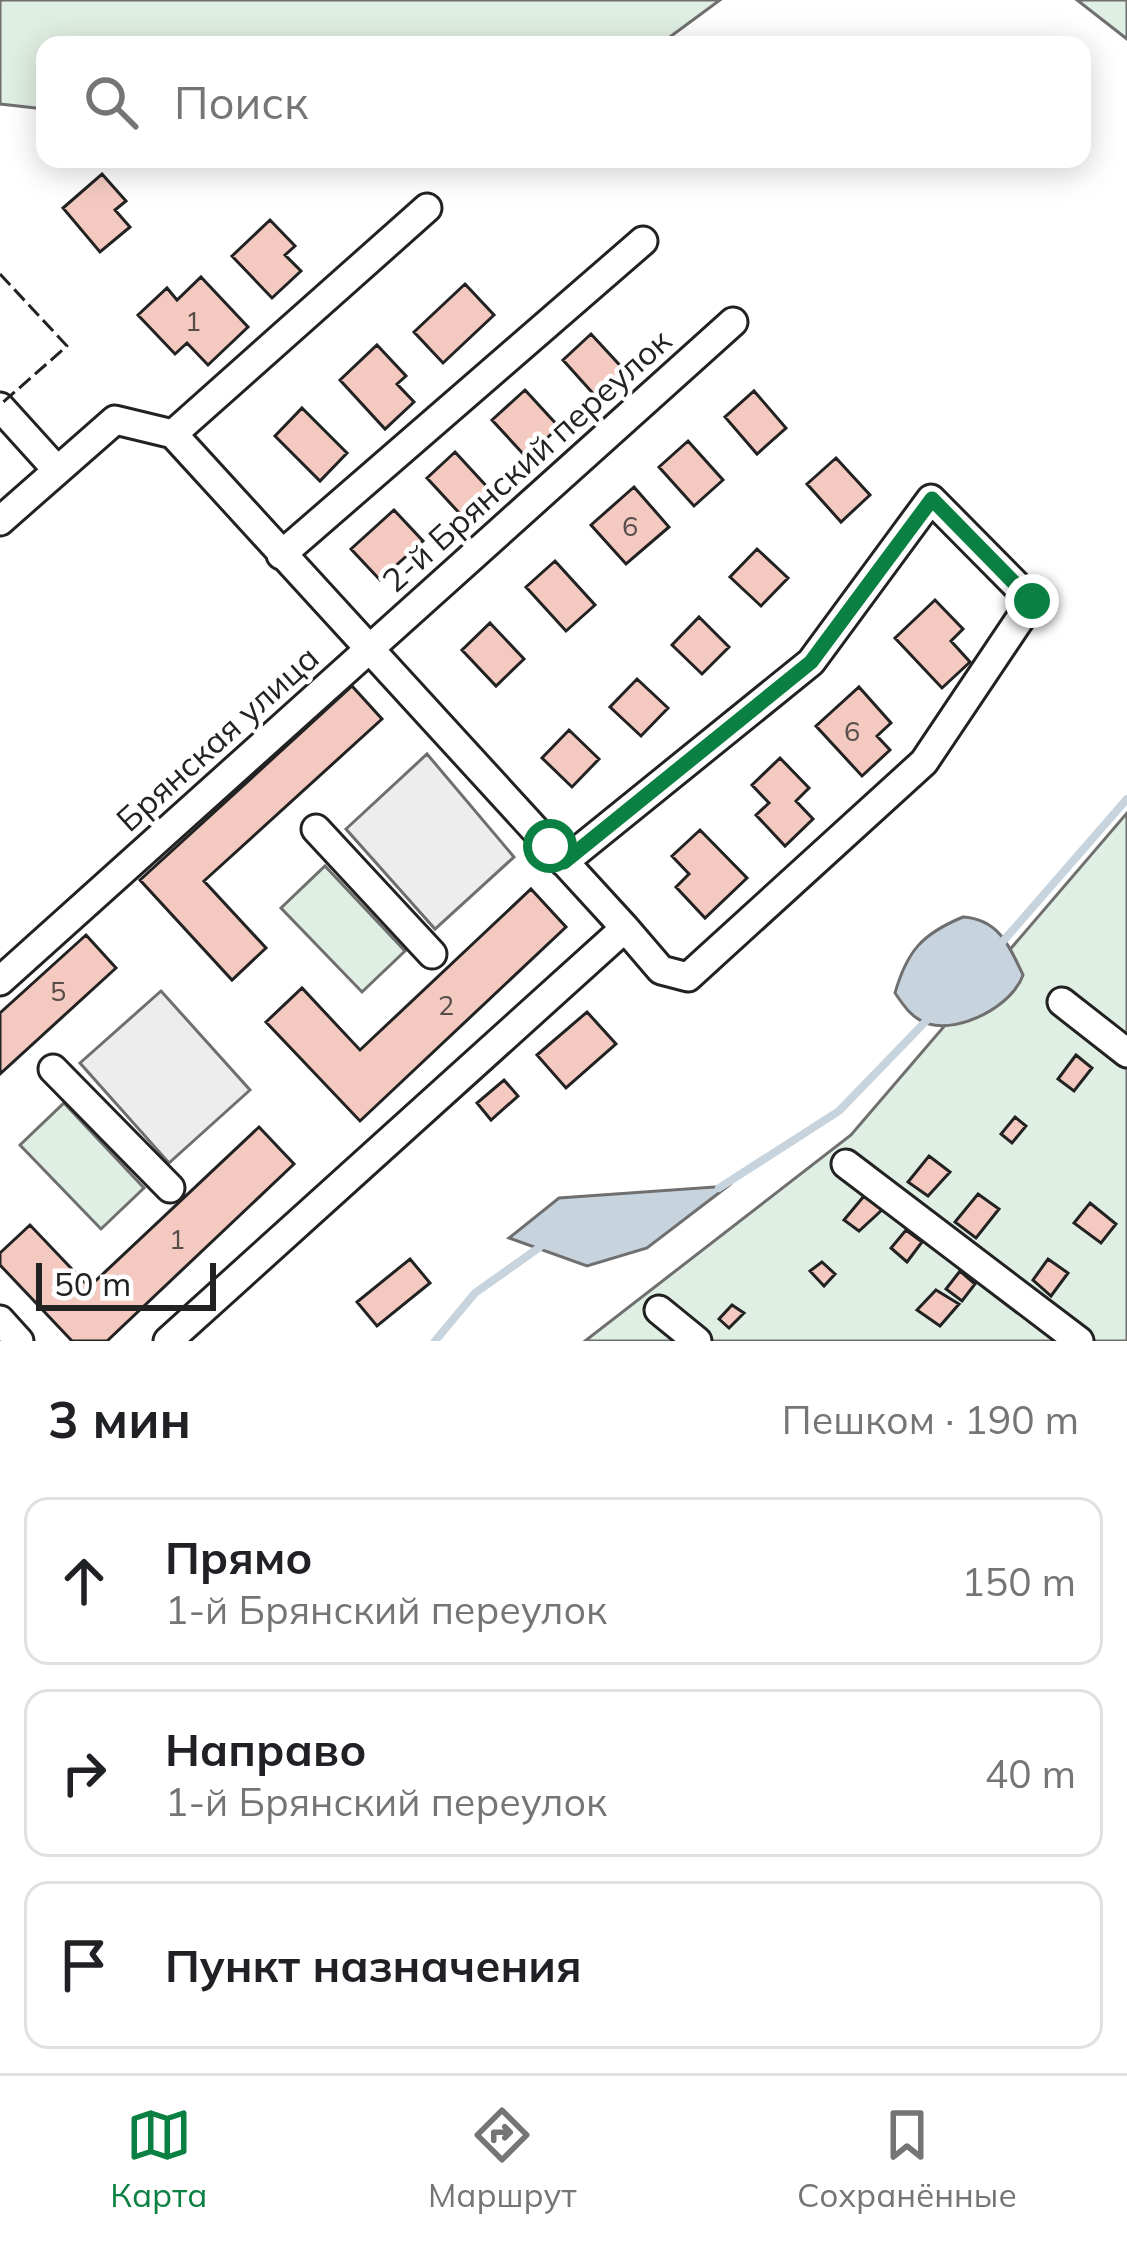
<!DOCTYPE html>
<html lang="ru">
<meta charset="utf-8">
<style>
:root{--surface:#fff;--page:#f6f6f6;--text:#202124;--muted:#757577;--line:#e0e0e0;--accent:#0b8043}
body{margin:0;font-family:Mulish,sans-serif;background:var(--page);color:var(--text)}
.scale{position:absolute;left:36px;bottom:30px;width:180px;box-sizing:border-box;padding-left:12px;border:6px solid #222;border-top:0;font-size:33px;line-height:42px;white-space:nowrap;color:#222;-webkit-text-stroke:9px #fff;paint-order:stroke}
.stop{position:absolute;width:36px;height:36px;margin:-27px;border:9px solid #0b8043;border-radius:50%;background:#fff}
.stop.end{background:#0b8043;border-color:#fff;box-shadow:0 3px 12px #0008}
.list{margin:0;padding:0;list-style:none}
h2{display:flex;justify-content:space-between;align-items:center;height:156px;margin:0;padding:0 48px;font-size:51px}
h2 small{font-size:39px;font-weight:400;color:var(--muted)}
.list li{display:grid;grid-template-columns:78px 1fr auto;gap:36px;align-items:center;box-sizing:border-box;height:168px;margin:0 24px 24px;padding:0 24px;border:3px solid var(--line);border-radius:24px}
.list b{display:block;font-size:45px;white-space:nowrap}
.list p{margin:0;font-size:39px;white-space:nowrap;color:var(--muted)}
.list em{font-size:39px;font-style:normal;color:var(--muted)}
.icon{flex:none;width:66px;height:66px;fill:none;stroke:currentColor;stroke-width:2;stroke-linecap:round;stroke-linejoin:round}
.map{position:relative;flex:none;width:1127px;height:1341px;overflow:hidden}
.search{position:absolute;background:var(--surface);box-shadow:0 6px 30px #0003;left:36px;right:36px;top:36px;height:132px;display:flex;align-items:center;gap:30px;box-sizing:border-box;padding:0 42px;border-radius:24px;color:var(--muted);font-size:45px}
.sheet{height:732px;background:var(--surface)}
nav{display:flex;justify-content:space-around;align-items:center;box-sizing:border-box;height:168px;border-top:3px solid var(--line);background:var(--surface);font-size:33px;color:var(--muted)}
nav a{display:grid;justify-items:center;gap:6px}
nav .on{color:var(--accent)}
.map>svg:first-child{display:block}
.green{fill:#e0efe3;stroke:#6f6f6f;stroke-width:3}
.parking{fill:#ededed;stroke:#6f6f6f;stroke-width:3}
.water{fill:#c7d3dd;stroke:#6f6f6f;stroke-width:3}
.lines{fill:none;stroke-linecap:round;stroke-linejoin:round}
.stream{stroke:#c7d3dd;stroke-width:8}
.building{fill:#f3c9c0;stroke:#222;stroke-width:3}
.minor-casing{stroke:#222;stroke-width:33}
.minor{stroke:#fff;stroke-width:27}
.fence{stroke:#222;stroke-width:3;stroke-dasharray:15 6;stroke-linecap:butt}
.route{stroke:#0b8043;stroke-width:15}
.labels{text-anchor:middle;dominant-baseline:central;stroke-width:9;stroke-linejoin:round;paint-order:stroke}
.number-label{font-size:27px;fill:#564c4a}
.street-label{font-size:33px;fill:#222;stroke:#fff}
</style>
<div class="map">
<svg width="1127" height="1341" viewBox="0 0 1127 1341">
<rect width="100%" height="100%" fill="#fff"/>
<!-- green -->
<path class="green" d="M 0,0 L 720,0 L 659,45 L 45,45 L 45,109 L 0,104 Z
M 1077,0 L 1127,0 L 1127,39 Z
M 1127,813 L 1127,1341 L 585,1341 L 851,1135 Z
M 325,866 L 405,951 L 362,992 L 281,908 Z
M 64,1103 L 144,1188 L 101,1229 L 20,1145 Z"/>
<!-- parking -->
<path class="parking" d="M 427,754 L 514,857 L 435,929 L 346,829 Z
M 161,991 L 250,1090 L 169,1163 L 80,1063 Z"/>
<!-- water -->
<path class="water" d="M 963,917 C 998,919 1009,945 1023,975 C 1013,1005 961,1033 929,1024 C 912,1019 904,1006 895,993 C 907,951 922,934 963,917 Z
M 728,1186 L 647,1248 L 587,1266 L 509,1238 L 559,1198 Z"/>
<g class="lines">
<!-- stream -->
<path class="stream" d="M 998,947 L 1127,799
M 719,1188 L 839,1111 L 929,1018
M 435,1341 L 475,1293 L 540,1247"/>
</g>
<!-- building -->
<path class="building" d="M 102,174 L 126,201 L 115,210 L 130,227 L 100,252 L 63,208 Z
M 270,220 L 295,246 L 285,255 L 301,271 L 272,298 L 232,256 Z
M 201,277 L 248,327 L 208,365 L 187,343 L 175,354 L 138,315 L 167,288 L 177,300 Z
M 465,284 L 494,315 L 443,363 L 414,332 Z
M 591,334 L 627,373 L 598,399 L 563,360 Z
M 377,345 L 406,376 L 397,384 L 414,402 L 385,429 L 340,380 Z
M 525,390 L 559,427 L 526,457 L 492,420 Z
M 754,391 L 786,428 L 757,454 L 725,417 Z
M 302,408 L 347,453 L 320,481 L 275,436 Z
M 688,441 L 723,480 L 694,506 L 659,467 Z
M 455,452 L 490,490 L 462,516 L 427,478 Z
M 836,458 L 870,495 L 841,522 L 807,484 Z
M 634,487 L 669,527 L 626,564 L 591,525 Z
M 394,510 L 423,541 L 380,580 L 351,549 Z
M 757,549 L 788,578 L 761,606 L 730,577 Z
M 555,561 L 595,605 L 566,631 L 526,587 Z
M 935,600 L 963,629 L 951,641 L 970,662 L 942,688 L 895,638 Z
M 699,617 L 729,647 L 702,674 L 672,645 Z
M 490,623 L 524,659 L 496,686 L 462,650 Z
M 637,679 L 668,708 L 641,736 L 610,707 Z
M 352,686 L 382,719 L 204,881 L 266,948 L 232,980 L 140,880 Z
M 859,687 L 891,723 L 877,736 L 890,750 L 862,776 L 816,726 Z
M 569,730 L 599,759 L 572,787 L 542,758 Z
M 780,758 L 809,788 L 796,801 L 813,819 L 785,846 L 756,815 L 769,803 L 752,785 Z
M 700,830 L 747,878 L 705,918 L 676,887 L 689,874 L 672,856 Z
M 531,889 L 566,927 L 360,1121 L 266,1022 L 302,988 L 360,1050 Z
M 86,935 L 116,968 L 0,1074 L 0,1013 Z
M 587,1012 L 616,1044 L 566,1088 L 537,1055 Z
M 1076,1055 L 1092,1068 L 1074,1091 L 1058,1079 Z
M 504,1080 L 518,1096 L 491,1120 L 477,1103 Z
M 1015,1117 L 1026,1126 L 1012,1143 L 1001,1134 Z
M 259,1127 L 294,1164 L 107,1341 L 72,1341 L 0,1265 L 0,1253 L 30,1225 L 89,1287 Z
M 929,1156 L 950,1172 L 928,1196 L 908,1182 Z
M 978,1194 L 999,1209 L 976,1238 L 955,1222 Z
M 864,1196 L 883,1209 L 859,1231 L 844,1220 Z
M 1090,1203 L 1116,1224 L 1101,1243 L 1074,1223 Z
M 906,1230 L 922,1242 L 907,1262 L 891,1248 Z
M 410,1259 L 430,1283 L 377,1326 L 357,1302 Z
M 1048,1259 L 1068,1273 L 1051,1296 L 1033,1280 Z
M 822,1262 L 835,1274 L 824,1286 L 810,1271 Z
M 960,1271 L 975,1284 L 962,1301 L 946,1289 Z
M 936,1290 L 959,1304 L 940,1326 L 917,1310 Z
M 732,1305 L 744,1313 L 729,1328 L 719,1319 Z"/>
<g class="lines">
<defs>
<path id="minor" d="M 0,407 L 57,470
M 173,434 L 427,208
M 0,521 L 115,420 L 173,434 L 625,928 L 168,1341
M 281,555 L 643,241
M 316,829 L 432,954
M 564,862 L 811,662 L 931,499 L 1032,601 L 924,762 L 688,977 L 661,970 L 625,928
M 0,981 L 733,322
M 1062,1002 L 1127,1053
M 53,1069 L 170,1188
M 846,1164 L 1079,1341
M 659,1310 L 697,1341
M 0,1320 L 19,1341"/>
</defs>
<!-- minor casing -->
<use href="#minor" class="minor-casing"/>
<!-- minor -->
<use href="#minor" class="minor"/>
<!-- fence -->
<path class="fence" d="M 0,274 L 67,346 L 1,404"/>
</g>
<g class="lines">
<!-- route -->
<path class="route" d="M 550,846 L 564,862 L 811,662 L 932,499 L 1032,601"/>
</g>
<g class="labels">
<!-- number labels -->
<g class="number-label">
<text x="193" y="321">1</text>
<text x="630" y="526">6</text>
<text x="852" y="731">6</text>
<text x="58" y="991">5</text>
<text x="446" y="1005">2</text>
<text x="177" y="1239">1</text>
</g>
<!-- street labels -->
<g class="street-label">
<text transform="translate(526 460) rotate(-42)">2-й Брянский переулок</text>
<text transform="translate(217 738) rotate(-42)">Брянская улица</text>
</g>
</g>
</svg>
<div class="scale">50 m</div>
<div class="stop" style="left:550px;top:846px"></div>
<div class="stop end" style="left:1032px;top:601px"></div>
<div class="search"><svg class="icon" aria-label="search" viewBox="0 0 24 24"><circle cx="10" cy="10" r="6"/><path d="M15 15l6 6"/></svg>Поиск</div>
</div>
<section class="sheet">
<h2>3 мин<small>Пешком · 190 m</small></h2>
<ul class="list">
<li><svg class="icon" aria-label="ahead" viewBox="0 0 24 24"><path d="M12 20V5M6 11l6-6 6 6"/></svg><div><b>Прямо</b><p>1-й Брянский переулок</p></div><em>150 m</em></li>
<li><svg class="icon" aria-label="right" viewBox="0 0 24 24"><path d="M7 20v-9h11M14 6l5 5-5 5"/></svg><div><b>Направо</b><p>1-й Брянский переулок</p></div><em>40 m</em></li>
<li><svg class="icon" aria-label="arrive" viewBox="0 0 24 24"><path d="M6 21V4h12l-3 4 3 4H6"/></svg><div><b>Пункт назначения</b></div></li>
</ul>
</section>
<nav>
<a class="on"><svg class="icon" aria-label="map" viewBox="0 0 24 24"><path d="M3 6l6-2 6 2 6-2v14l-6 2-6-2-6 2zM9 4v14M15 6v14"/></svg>Карта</a>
<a><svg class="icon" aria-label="directions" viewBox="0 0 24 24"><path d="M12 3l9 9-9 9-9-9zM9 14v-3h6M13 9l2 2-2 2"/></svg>Маршрут</a>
<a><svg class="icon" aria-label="saved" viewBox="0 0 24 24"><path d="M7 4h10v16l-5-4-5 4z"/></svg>Сохранённые</a>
</nav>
